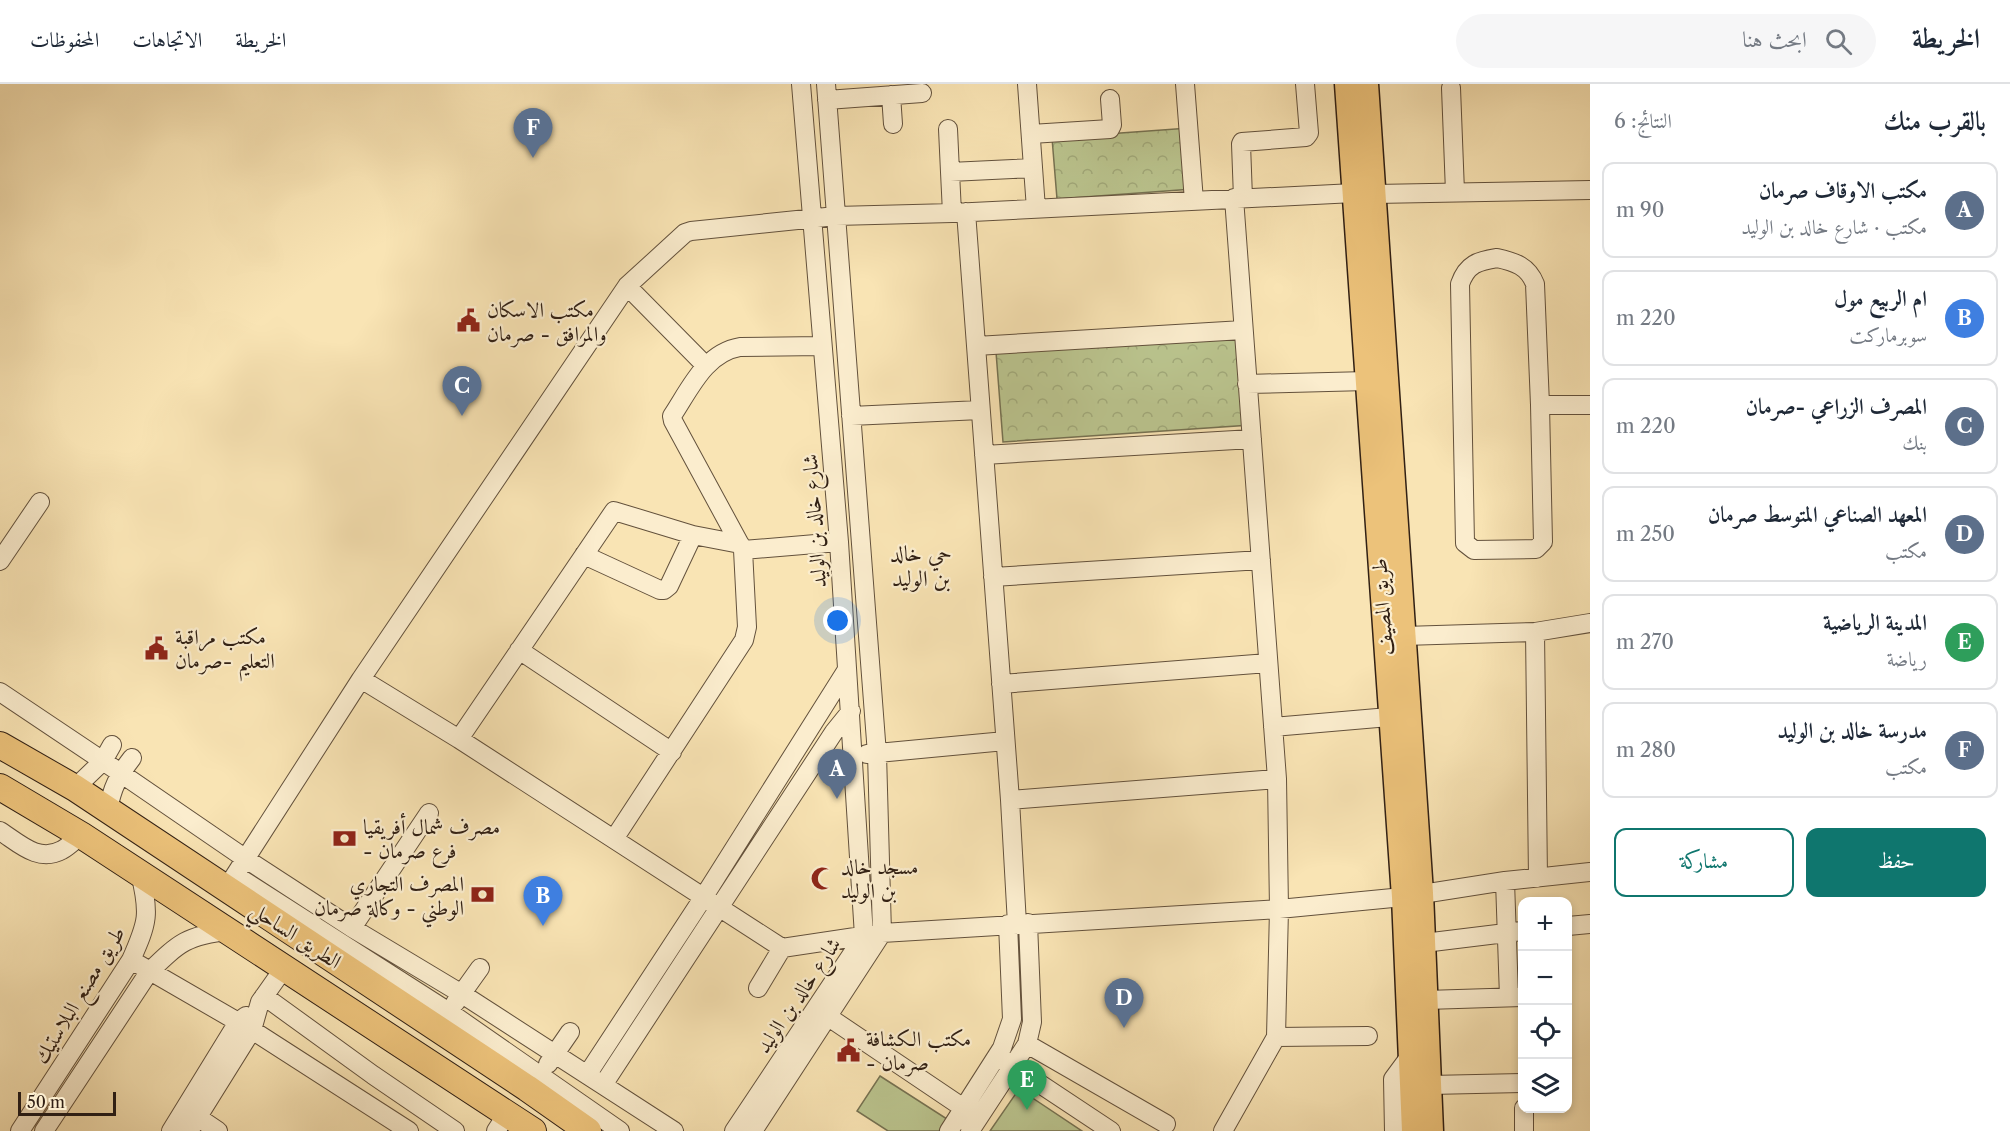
<!DOCTYPE html>
<html lang="ar">
<meta charset="utf-8">
<style>
:root{--surface:#fff;--page:#f6f6f7;--text:#1f2937;--muted:#747a83;--line:#e0e1e3;--accent:#0f766e}
body{margin:0;font-family:"Libre Caslon Text",Amiri,serif;background:var(--page);color:var(--text);direction:rtl}
.controls{position:absolute;right:18px;bottom:18px;display:grid;overflow:hidden;border-radius:12px;box-shadow:0 3px 9px #0003}
.controls button{width:54px;height:54px;display:grid;place-items:center;padding:0;border:0;border-bottom:2px solid var(--line);background:var(--surface);color:var(--text);font:30px sans-serif}
.scale{position:absolute;left:18px;bottom:15px;width:98px;box-sizing:border-box;padding-left:6px;border:3px solid #312014;border-top:0;font-size:16px;line-height:21px;white-space:nowrap;color:#312014;-webkit-text-stroke:4px #fbedce;paint-order:stroke}
.you{position:absolute;left:838px;top:537px;width:21px;height:21px;margin:-15px;border:4px solid #fff;border-radius:50%;background:#1a73e8;box-shadow:0 0 0 9px #1a73e833}
.badge{display:grid;place-items:center;width:39px;height:39px;border-radius:50%;background:var(--accent);color:#fff;font-size:20px;font-weight:700}
.pin{position:absolute;translate:-50% -50px;filter:drop-shadow(0 2px 3px #0008)}
.pin::after{content:'';position:absolute;top:32px;width:21px;height:18px;background:inherit;clip-path:polygon(0 0,100% 0,50% 100%)}
.list{margin:0;padding:0;list-style:none}
h2{display:flex;justify-content:space-between;align-items:center;height:78px;margin:0;padding:0 24px;font-size:26px}
h2 small{font-size:20px;font-weight:400;color:var(--muted)}
.list li{display:grid;grid-template-columns:39px 1fr auto;gap:18px;align-items:center;box-sizing:border-box;height:96px;margin:0 12px 12px;padding:0 12px;border:2px solid var(--line);border-radius:12px}
.list b{display:block;font-size:22px;white-space:nowrap}
.list p{margin:0;font-size:20px;white-space:nowrap;color:var(--muted)}
.list em{font-size:20px;font-style:normal;color:var(--muted)}
.actions{display:flex;gap:12px;padding:18px 24px}
.actions a{flex:1;padding:14px 0;border:2px solid var(--accent);border-radius:12px;text-align:center;font-size:21px;color:var(--accent)}
.actions .main{background:var(--accent);color:#fff}
.icon{flex:none;width:33px;height:33px;fill:none;stroke:currentColor;stroke-width:2;stroke-linecap:round;stroke-linejoin:round}
.map{position:relative;flex:none;width:1590px;height:1047px;overflow:hidden;direction:ltr}
header{display:flex;align-items:center;gap:36px;box-sizing:border-box;height:84px;padding:0 30px;background:var(--surface);border-bottom:2px solid var(--line)}
header strong{font-size:28px}
nav{display:flex;gap:33px;margin-inline-start:auto;font-size:21px}
.search{width:420px;height:54px;background:var(--page);display:flex;align-items:center;gap:15px;box-sizing:border-box;padding:0 21px;border-radius:33px;color:var(--muted);font-size:22px}
main{display:flex}
aside{flex:1;background:var(--surface)}
.map>svg:first-child{display:block}
.park{fill:url(#park-crowns);stroke:#767252;stroke-width:1.5}
.garden{fill:#bbc58f;stroke:#767252;stroke-width:1.5}
.lines{fill:none;stroke-linecap:round;stroke-linejoin:round}
.minor-casing{stroke:#63513c;stroke-width:20}
.major-casing{stroke:#312014;stroke-width:25}
.highway-casing{stroke:#312014;stroke-width:28}
.minor{stroke:#fbedce;stroke-width:18}
.major{stroke:#ecc27a;stroke-width:22}
.highway{stroke:#ecc27a;stroke-width:26}
.labels{text-anchor:middle;dominant-baseline:central;stroke-width:4.5;stroke-linejoin:round;paint-order:stroke}
.poi-label{font-size:21px;fill:#312014;stroke:#fbedce;text-anchor:start}
.street-label{font-size:21px;fill:#312014;stroke:#fbedce}
.neighbourhood-label{font-size:22px;fill:#312014;stroke:#fbedce}
</style>
<header>
<strong>الخريطة</strong>
<div class="search"><svg class="icon" aria-label="search" viewBox="0 0 24 24"><circle cx="10" cy="10" r="6"/><path d="M15 15l6 6"/></svg>ابحث هنا</div>
<nav><a>الخريطة</a><a>الاتجاهات</a><a>المحفوظات</a></nav>
</header>
<main>
<aside>
<h2>بالقرب منك<small>النتائج: 6</small></h2>
<ul class="list">
<li><span class="badge" style="background:#5c6f8a">A</span><div><b>مكتب الاوقاف صرمان</b><p>مكتب · شارع خالد بن الوليد</p></div><em>90 m</em></li>
<li><span class="badge" style="background:#3f7fe0">B</span><div><b>ام الربيع مول</b><p>سوبرماركت</p></div><em>220 m</em></li>
<li><span class="badge" style="background:#5c6f8a">C</span><div><b>المصرف الزراعي -صرمان</b><p>بنك</p></div><em>220 m</em></li>
<li><span class="badge" style="background:#5c6f8a">D</span><div><b>المعهد الصناعي المتوسط صرمان</b><p>مكتب</p></div><em>250 m</em></li>
<li><span class="badge" style="background:#2e9e5b">E</span><div><b>المدينة الرياضية</b><p>رياضة</p></div><em>270 m</em></li>
<li><span class="badge" style="background:#5c6f8a">F</span><div><b>مدرسة خالد بن الوليد</b><p>مكتب</p></div><em>280 m</em></li>
</ul>
<div class="actions"><a class="main">حفظ</a><a>مشاركة</a></div>
</aside>
<div class="map">
<svg width="1590" height="1047" viewBox="0 0 1590 1047">
<defs>
<pattern id="park-crowns" width="20" height="18" patternUnits="userSpaceOnUse" patternTransform="scale(1.5)"><rect width="20" height="18" fill="#bbc58f"/><path d="M2 6a3 3 0 1 1 6 0M12 15a3 3 0 1 1 6 0" fill="none" stroke="#a1a97a"/></pattern>
</defs>
<rect width="100%" height="100%" fill="#f9e4b4"/>
<filter id="stains"><feTurbulence type="fractalNoise" baseFrequency=".00333" numOctaves="4"/><feColorMatrix values="0 0 0 0 .2 0 0 0 0 .09 0 0 0 0 .02 0 0 0 .5 -.17"/></filter>
<radialGradient id="worn" r=".72"><stop offset=".6" stop-color="#630" stop-opacity="0"/><stop offset="1" stop-color="#630" stop-opacity=".3"/></radialGradient>
<!-- park -->
<path class="park" d="M 1189,44 L 1193,105 L 1057,115 L 1052,54 Z
M 1245,251 L 1251,341 L 1003,358 L 996,268 Z"/>
<!-- garden -->
<path class="garden" d="M 880,992 L 947,1035 L 939,1047 L 888,1047 L 857,1027 Z
M 1019,1005 L 1082,1047 L 990,1047 Z"/>
<g class="lines">
<defs>
<path id="minor" d="M 1027,0 L 1036,125
M 1185,0 L 1194,117
M 1451,4 L 1455,108
M 891,11 L 893,40
M 827,16 L 922,9
M 948,45 L 950,88 L 1033,84
M 1031,50 L 1110,45 L 1112,41 L 1110,15
M 950,88 L 952,129
M 1375,110 L 1590,106
M 1243,114 L 1241,60 L 1242,58 L 1306,53 L 1309,49 L 1305,0
M 966,128 L 1010,716 L 1017,840
M 1497,174 C 1515,178 1528,182 1535,200 L 1540,321 L 1543,458 L 1536,465 L 1474,466 L 1465,459 L 1460,200 C 1467,180 1478,177 1497,174 Z
M 627,202 L 705,281
M 976,262 L 1243,246
M 1247,300 L 1367,297
M 1540,321 L 1590,321
M 851,332 L 980,326
M 984,371 L 1252,355
M 743,466 L 839,458
M 584,471 L 660,506 L 664,506 L 669,502 L 693,451
M 0,477 L 40,418
M 993,493 L 1261,476
M 1535,548 L 1538,794
M 1404,552 L 1535,548 L 1590,539
M 519,566 L 672,668
M 361,595 L 459,655 L 782,864 L 882,849 L 1279,825 L 1403,813 L 1505,797 L 1590,788
M 1001,600 L 1268,579
M 0,608 L 103,677 L 75,704
M 1273,643 L 1389,633
M 459,655 L 614,427 L 693,451 L 740,460
M 112,661 L 103,677 L 246,775 L 352,844 L 462,910 L 674,1047
M 867,670 L 1005,657
M 1010,716 L 1277,695
M 108,726 C 112,704 118,692 132,674
M 0,747 C 19,759 38,779 62,766 C 68,763 75,756 81,751
M 614,755 L 744,556 L 747,543 L 743,466 L 673,337 L 672,332 C 690,305 705,269 740,263 L 822,262
M 235,791 L 449,928 L 620,1047
M 1505,797 L 1509,913
M 226,805 L 361,595 L 627,202 L 685,149 L 691,147 L 836,132 L 952,129 L 1354,109
M 1568,842 L 1590,840
M 352,844 L 429,729
M 1424,859 L 1522,847
M 131,876 L 252,946 L 409,1047
M 758,904 L 782,864
M 264,912 L 373,991 L 455,1047
M 1426,916 L 1522,913
M 455,919 L 480,884
M 827,932 L 965,1025
M 1276,953 L 1368,952
M 1027,960 L 1166,1040
M 1004,976 L 1111,1047
M 548,980 L 570,948
M 587,991 L 703,814 L 846,587
M 603,1001 L 834,648 L 851,627
M 1430,1001 L 1522,999
M 1524,1024 L 1524,1047
M 190,1028 L 218,1047
M 20,1047 L 131,876 C 148,838 150,830 140,789
M 44,1047 L 149,888 C 179,859 187,851 229,847
M 171,1047 L 238,938 L 246,932
M 189,1047 L 252,946 L 260,918 L 284,884
M 496,1047 L 507,1030
M 734,1047 L 864,852 L 839,458 L 801,0
M 753,1047 L 882,849 L 877,670 L 826,0
M 949,1047 L 1002,964 L 1012,935 L 1008,840
M 970,1047 L 1027,960 L 1032,938 L 1028,839
M 1223,1047 L 1276,953 L 1279,825 L 1277,695 L 1234,114
M 1394,1047 L 1393,995 L 1410,972"/>
<path id="major" d="M 1346,0 L 1403,813 L 1413,1047
M 1367,0 L 1422,809 L 1432,1047"/>
<path id="highway" d="M 0,661 L 75,704 L 527,1004 L 588,1047
M 0,703 L 81,751 L 533,1047"/>
</defs>
<!-- minor casing -->
<use href="#minor" class="minor-casing"/>
<!-- major casing -->
<use href="#major" class="major-casing"/>
<!-- highway casing -->
<use href="#highway" class="highway-casing"/>
<!-- minor -->
<use href="#minor" class="minor"/>
<!-- major -->
<use href="#major" class="major"/>
<!-- highway -->
<use href="#highway" class="highway"/>
</g>
<!-- icons -->
<defs>
<symbol id="civic-bare" viewBox="-9 -9 18 18"><path d="M-.6-6.5H3V-4.5H.6V-3L4-1V1h2V6H-6V1h2V-1L-.6-3ZM-1.2 2.5V6h2.4V2.5Z" fill="#8f2418" stroke="#fbedce" stroke-width="2.5" paint-order="stroke"/></symbol>
<symbol id="bank-bare" viewBox="-9 -9 18 18"><path d="M-6-4H6V4H-6ZM0-2.3a2.3 2.3 0 1 0 0 4.6a2.3 2.3 0 1 0 0-4.6Z" fill="#8f2418" stroke="#fbedce" stroke-width="2.5" paint-order="stroke"/></symbol>
<symbol id="mosque-bare" viewBox="-9 -9 18 18"><path d="M3.5-4.9A6 6 0 1 0 3.5 4.9A5 5 0 1 1 3.5-4.9Z" fill="#8f2418" stroke="#fbedce" stroke-width="2.5" paint-order="stroke"/></symbol>
</defs>
<g fill-rule="evenodd">
<use href="#civic-bare" x="452" y="220" width="33" height="33"/>
<use href="#civic-bare" x="140" y="548" width="33" height="33"/>
<use href="#bank-bare" x="328" y="738" width="33" height="33"/>
<use href="#mosque-bare" x="806" y="778" width="33" height="33"/>
<use href="#bank-bare" x="466" y="794" width="33" height="33"/>
<use href="#civic-bare" x="832" y="950" width="33" height="33"/>
</g>
<g class="labels">
<!-- poi labels -->
<g class="poi-label">
<text x="487" y="225">مكتب الاسكان<tspan x="487" dy="24">والمرافق - صرمان</tspan></text>
<text x="175" y="552">مكتب مراقبة<tspan x="175" dy="24">التعليم -صرمان</tspan></text>
<text x="363" y="742">مصرف شمال أفريقيا<tspan x="363" dy="24">- فرع صرمان</tspan></text>
<text x="841" y="782">مسجد خالد<tspan x="841" dy="24">بن الوليد</tspan></text>
<text x="464" y="799" text-anchor="end">المصرف التجاري<tspan x="464" dy="24">الوطني - وكالة صرمان</tspan></text>
<text x="866" y="954">مكتب الكشافة<tspan x="866" dy="24">- صرمان</tspan></text>
</g>
<!-- street labels -->
<g class="street-label">
<text transform="translate(814 437) rotate(-94)">شارع خالد بن الوليد</text>
<text transform="translate(1382 523) rotate(-94)">طريق المصيف</text>
<text transform="translate(296 851) rotate(33)">الطريق الساحلي</text>
<text transform="translate(79 911) rotate(-59)">طريق مصنع البلاستيك</text>
<text transform="translate(798 911) rotate(-56)">شارع خالد بن الوليد</text>
</g>
<!-- neighbourhood labels -->
<g class="neighbourhood-label">
<text x="921" y="469">حي خالد<tspan x="921" dy="25">بن الوليد</tspan></text>
</g>
</g>
<rect width="100%" height="100%" filter="url(#stains)"/>
<rect width="100%" height="100%" fill="url(#worn)"/>
</svg>
<div class="controls">
<button>+</button>
<button>−</button>
<button><svg class="icon" aria-label="locate" viewBox="0 0 24 24"><circle cx="12" cy="12" r="6"/><path d="M12 2v4M12 18v4M2 12h4M18 12h4"/></svg></button>
<button><svg class="icon" aria-label="layers" viewBox="0 0 24 24"><path d="M12 4l9 5-9 5-9-5zM3 14l9 5 9-5"/></svg></button>
</div>
<div class="scale">50 m</div>
<div class="you"></div>
<div class="pin badge" style="left:837px;top:715px;background:#5c6f8a">A</div>
<div class="pin badge" style="left:543px;top:842px;background:#3f7fe0">B</div>
<div class="pin badge" style="left:462px;top:332px;background:#5c6f8a">C</div>
<div class="pin badge" style="left:1124px;top:944px;background:#5c6f8a">D</div>
<div class="pin badge" style="left:1027px;top:1026px;background:#2e9e5b">E</div>
<div class="pin badge" style="left:533px;top:74px;background:#5c6f8a">F</div>
</div>
</main>
